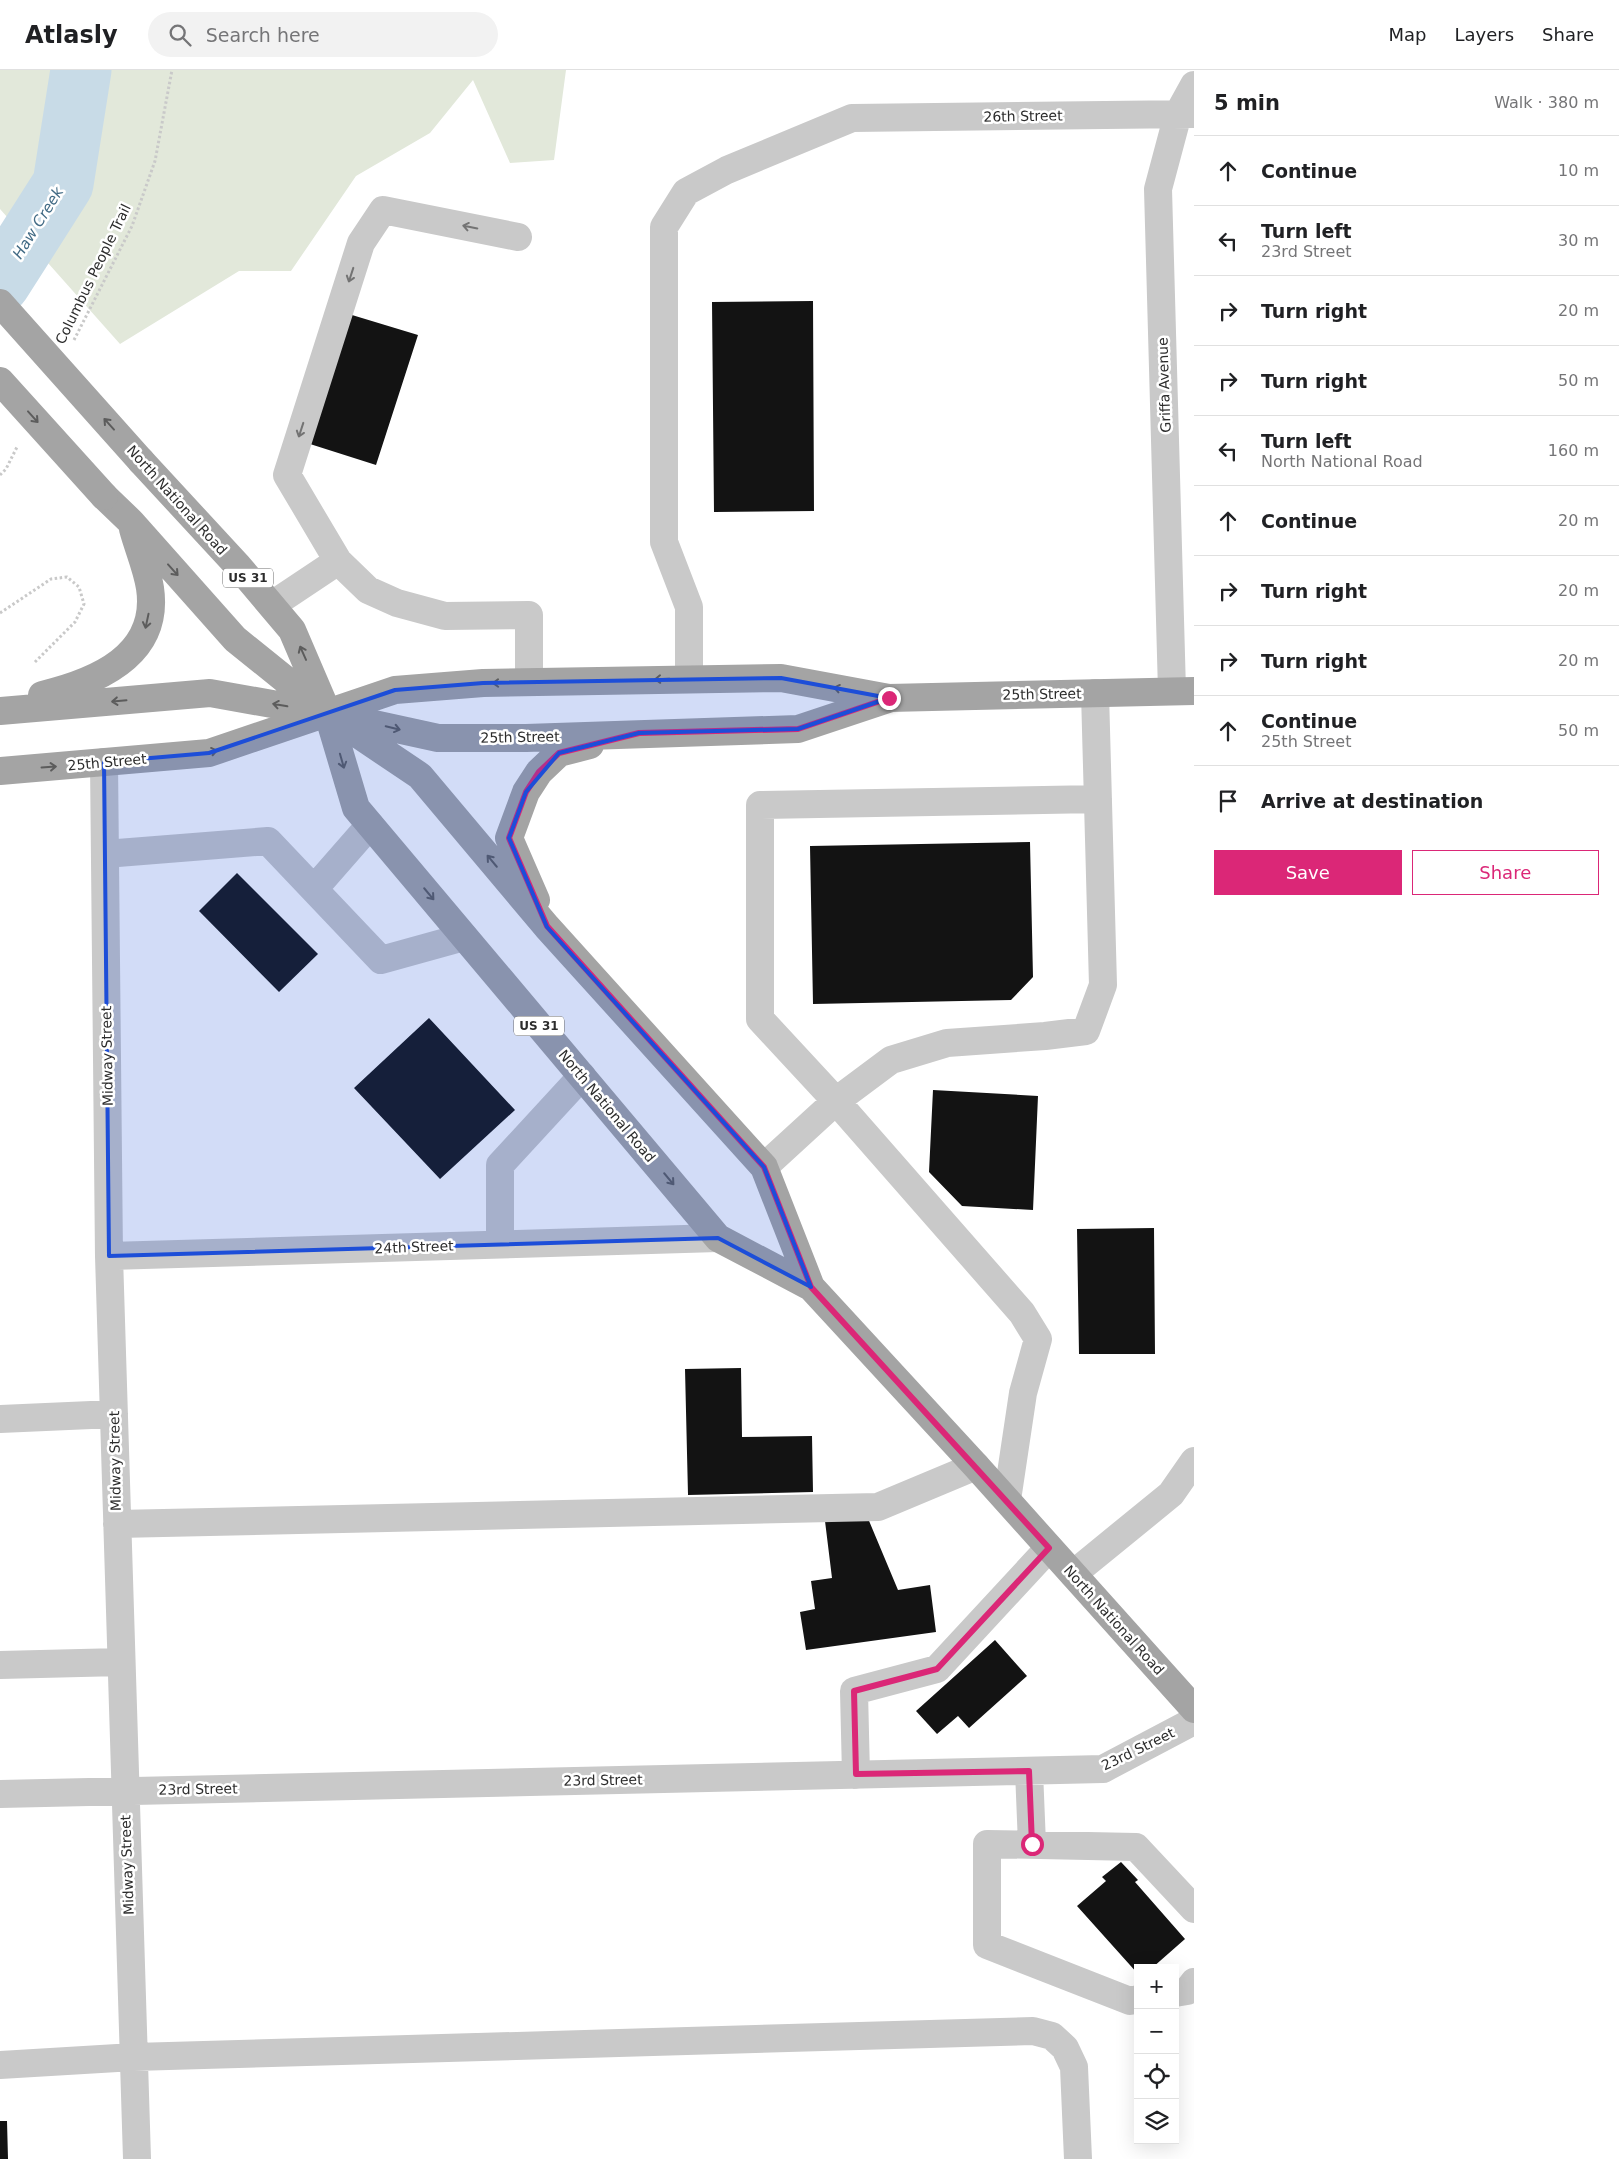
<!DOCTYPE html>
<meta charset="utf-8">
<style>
:root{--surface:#fff;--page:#f2f2f2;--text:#202124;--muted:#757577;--line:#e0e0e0;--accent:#db2777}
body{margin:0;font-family:"DejaVu Sans",sans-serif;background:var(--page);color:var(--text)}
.controls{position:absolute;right:15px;bottom:15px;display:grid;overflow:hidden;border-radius:0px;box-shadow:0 5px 20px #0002}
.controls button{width:45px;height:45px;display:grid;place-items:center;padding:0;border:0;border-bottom:1px solid var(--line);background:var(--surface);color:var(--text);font:25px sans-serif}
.stop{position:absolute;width:15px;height:15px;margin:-11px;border:4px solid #db2777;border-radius:50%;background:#fff}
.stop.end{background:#db2777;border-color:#fff;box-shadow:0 1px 5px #0008}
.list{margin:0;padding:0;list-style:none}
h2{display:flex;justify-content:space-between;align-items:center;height:65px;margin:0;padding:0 20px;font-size:21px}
h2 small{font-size:16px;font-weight:400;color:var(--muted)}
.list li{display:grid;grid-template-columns:32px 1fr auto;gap:15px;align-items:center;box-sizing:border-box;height:70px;padding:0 20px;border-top:1px solid var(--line)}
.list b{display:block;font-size:19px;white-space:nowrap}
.list p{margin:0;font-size:16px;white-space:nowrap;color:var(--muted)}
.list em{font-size:16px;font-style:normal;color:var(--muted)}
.actions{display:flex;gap:10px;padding:15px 20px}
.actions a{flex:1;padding:11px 0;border:1px solid var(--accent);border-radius:0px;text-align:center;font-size:18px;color:var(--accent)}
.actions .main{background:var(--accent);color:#fff}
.icon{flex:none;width:28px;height:28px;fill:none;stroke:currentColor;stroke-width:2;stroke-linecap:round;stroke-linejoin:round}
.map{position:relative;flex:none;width:1194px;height:2089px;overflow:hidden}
header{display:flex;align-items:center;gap:30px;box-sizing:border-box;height:70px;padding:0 25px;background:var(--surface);border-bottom:1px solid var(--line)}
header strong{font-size:24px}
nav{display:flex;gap:28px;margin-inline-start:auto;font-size:18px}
.search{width:350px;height:45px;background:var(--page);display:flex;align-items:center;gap:12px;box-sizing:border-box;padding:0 18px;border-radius:28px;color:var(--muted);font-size:19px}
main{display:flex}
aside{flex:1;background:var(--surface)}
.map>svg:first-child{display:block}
.green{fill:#e2e8da}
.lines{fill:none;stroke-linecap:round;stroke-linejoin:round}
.river{stroke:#c8dbe7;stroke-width:61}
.building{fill:#131313}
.path{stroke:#c9c9c9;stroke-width:3;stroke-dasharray:2.5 2.5;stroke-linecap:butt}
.minor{stroke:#c9c9c9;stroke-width:28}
.major{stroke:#a4a4a4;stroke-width:28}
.major-bridge{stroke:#a4a4a4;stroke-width:28}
.oneway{stroke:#737373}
.oneway2{stroke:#5c5c5c}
.route{stroke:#db2777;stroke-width:6}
.marked{fill:#1d4ed8;fill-opacity:0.2;stroke:#1d4ed8;stroke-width:4;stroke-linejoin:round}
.labels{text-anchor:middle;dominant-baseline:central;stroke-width:5;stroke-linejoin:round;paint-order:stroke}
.shield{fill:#fff;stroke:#6b6b6b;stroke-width:1}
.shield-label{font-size:12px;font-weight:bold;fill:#2c2c2c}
.street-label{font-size:14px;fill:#2c2c2c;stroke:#fff}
.water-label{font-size:15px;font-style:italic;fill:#426b85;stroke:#fff}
</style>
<header>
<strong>Atlasly</strong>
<div class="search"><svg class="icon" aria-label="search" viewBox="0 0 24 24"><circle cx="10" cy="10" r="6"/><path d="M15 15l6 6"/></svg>Search here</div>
<nav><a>Map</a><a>Layers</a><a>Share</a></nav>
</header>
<main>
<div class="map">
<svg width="1194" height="2089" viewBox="0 0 1194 2089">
<rect width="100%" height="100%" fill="#fff"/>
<!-- green -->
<path class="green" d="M 0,0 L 566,0 L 554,90 L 510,93 L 473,10 L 430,63 L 356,106 L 291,201 L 239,201 L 120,274 L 0,139 Z"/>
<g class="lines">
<!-- river -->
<path class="river" d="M 0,213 L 63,114 L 81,0"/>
</g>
<!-- building -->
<path class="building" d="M 813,231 L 814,441 L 714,442 L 712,232 Z
M 352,245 L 418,265 L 376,395 L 310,374 Z
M 1030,772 L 1033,907 L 1011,930 L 813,934 L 810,776 Z
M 237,803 L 318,884 L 279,922 L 199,841 Z
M 429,948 L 515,1040 L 440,1109 L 354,1018 Z
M 933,1020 L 1038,1026 L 1033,1140 L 962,1136 L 929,1102 Z
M 1154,1158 L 1155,1284 L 1079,1284 L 1077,1159 Z
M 741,1298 L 742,1367 L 812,1366 L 813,1422 L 688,1425 L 685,1299 Z
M 867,1446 L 898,1520 L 930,1515 L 936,1562 L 806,1580 L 800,1542 L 815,1539 L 811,1511 L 832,1508 L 825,1451 Z
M 995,1570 L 1027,1606 L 969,1658 L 958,1646 L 937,1664 L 916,1641 Z
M 1121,1792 L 1138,1810 L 1135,1812 L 1185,1869 L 1152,1898 L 1138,1898 L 1138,1904 L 1077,1836 L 1106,1811 L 1102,1807 Z
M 0,2051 L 7,2051 L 8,2089 L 0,2089 Z"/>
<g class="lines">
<!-- path -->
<path class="path" d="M 74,270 L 132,156 L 155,91 L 172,0
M 0,405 L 6,399 L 17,377
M 0,543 L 51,509 L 67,507 L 79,517 L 84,534 L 75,552 L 34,593"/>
<!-- minor -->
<path class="minor" d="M 338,491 L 287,405 L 361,173 L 383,140 L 518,167
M 272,535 L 338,491 L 368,520 L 397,533 L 445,546 L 529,545 L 529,612
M 689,608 L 689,537 L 664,472 L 664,157 L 686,122 L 727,100 L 852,48 L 1194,44
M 1172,621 L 1158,119 L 1178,44 L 1194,15
M 104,692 L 109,1186 L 137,2089
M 105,784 L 268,771 L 381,890 L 464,867
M 314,819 L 370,755
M 764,1097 L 836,1031 L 891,990 L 947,973 L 1045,966 L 1086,961 L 1103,915 L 1095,623
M 500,1174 L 500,1095 L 582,1006
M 109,1186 L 718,1168
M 0,1349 L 114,1344
M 1007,1430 L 1023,1323 L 1038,1269 L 1022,1243 L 836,1031 L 760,949 L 760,735 L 1098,729
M 117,1454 L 878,1437 L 976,1396
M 1073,1504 L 1171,1424 L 1194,1391
M 0,1595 L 121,1592
M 1029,1701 L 1032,1774
M 856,1705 L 854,1621 L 937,1599 L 1049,1478
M 0,1724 L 1103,1699 L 1194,1651
M 1175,1923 L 1187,1921 L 1194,1912
M 1138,1929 L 1130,1931 L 987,1875 L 987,1774 L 1136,1777 L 1194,1839
M 0,1995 L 134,1987 L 1033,1961 L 1052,1966 L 1065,1978 L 1074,1997 L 1078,2089"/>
<!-- major -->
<path class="major" d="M 141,391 L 238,496 L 292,560 L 328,644 L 356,738 L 718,1168 L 811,1217 L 976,1396 L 1194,1639
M 104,426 L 131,452 L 235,569 L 328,644 L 420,706 L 547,857 L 764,1097 L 811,1217
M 42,625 C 96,612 160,586 150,518 C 147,498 138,478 133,459
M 0,641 L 210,623 L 328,644 L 438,668 L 526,668 L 798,659 L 888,629
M 0,701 L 209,683 L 395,620 L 483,613 L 781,608 L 889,628 L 1194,621
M 536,830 L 509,768 L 526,722 L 539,702 L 559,683 L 590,675"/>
<!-- major-bridge -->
<path class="major-bridge" d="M 0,233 L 141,391
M 0,311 L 104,426"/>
</g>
<!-- one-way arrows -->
<defs><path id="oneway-shaft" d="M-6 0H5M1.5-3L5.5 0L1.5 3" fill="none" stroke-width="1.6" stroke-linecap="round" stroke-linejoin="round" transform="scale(1.25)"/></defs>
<g class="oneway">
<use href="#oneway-shaft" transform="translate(470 157) rotate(-169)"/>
<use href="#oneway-shaft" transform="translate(351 205) rotate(108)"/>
<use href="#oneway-shaft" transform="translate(301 360) rotate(108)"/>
</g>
<g class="oneway2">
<use href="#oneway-shaft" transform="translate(33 347) rotate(48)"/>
<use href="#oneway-shaft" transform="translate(109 354) rotate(-132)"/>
<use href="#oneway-shaft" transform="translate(173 500) rotate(48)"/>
<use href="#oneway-shaft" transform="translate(147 551) rotate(102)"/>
<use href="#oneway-shaft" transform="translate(303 583) rotate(-114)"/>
<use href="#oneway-shaft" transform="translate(662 609) rotate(178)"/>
<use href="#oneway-shaft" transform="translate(500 613) rotate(179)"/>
<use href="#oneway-shaft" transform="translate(841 619) rotate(-169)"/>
<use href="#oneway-shaft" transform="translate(119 631) rotate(175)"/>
<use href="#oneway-shaft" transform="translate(280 635) rotate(-170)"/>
<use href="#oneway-shaft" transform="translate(393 658) rotate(13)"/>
<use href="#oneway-shaft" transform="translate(210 682) rotate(-12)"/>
<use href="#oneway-shaft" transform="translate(342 691) rotate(74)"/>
<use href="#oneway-shaft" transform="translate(49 697) rotate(-4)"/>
<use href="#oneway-shaft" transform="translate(492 791) rotate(-130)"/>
<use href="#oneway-shaft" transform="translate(429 824) rotate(50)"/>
<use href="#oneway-shaft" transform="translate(669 1109) rotate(50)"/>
</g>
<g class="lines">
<!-- route -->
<path class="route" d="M 889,628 L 798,659 L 639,663 L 559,683 L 539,702 L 526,722 L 509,768 L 547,856 L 764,1097 L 811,1217 L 1049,1478 L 937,1599 L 854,1621 L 856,1704 L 1029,1701 L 1032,1774"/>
</g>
<!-- marked area -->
<path class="marked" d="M 781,608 L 889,628 L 798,659 L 639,663 L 559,683 L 526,722 L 509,768 L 547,857 L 764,1097 L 811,1217 L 718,1168 L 109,1186 L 104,692 L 209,683 L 395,620 L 483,613 Z"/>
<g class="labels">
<!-- shield labels -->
<g class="shield">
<rect x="223" y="498.5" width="50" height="19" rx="4"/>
<rect x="514" y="946.5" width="50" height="19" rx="4"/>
</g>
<g class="shield-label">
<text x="248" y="508">US 31</text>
<text x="539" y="956">US 31</text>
</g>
<!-- street labels -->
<g class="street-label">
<text transform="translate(1023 46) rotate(-1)">26th Street</text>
<text transform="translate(93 204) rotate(-64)">Columbus People Trail</text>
<text transform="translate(1164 315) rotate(-92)">Griffa Avenue</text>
<text transform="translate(177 430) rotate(48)">North National Road</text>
<text transform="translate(1042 624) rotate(-1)">25th Street</text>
<text transform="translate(520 667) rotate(-1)">25th Street</text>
<text transform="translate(107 692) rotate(-5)">25th Street</text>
<text transform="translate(107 986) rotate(-91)">Midway Street</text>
<text transform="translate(607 1036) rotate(50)">North National Road</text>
<text transform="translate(414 1177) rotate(-2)">24th Street</text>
<text transform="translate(115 1391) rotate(-91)">Midway Street</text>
<text transform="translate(1114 1550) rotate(48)">North National Road</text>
<text transform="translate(1138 1679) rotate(-26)">23rd Street</text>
<text transform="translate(603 1710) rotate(-1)">23rd Street</text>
<text transform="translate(198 1719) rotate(-1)">23rd Street</text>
<text transform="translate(127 1795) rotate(-92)">Midway Street</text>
</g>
<!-- water labels -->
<g class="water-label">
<text transform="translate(38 153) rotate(-58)">Haw Creek</text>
</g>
</g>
</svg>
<div class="controls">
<button>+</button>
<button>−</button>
<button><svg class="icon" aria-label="locate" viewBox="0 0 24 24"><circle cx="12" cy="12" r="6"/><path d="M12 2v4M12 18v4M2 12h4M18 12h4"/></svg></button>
<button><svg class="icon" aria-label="layers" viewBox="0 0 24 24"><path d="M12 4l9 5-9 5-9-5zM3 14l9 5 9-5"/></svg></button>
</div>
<div class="stop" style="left:1032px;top:1774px"></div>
<div class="stop end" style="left:889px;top:628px"></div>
</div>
<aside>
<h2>5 min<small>Walk · 380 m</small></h2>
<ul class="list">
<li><svg class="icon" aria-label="ahead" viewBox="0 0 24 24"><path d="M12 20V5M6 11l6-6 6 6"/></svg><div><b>Continue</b></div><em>10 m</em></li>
<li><svg class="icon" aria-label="left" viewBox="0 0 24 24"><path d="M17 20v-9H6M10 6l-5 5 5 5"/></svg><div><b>Turn left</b><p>23rd Street</p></div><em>30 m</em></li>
<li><svg class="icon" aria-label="right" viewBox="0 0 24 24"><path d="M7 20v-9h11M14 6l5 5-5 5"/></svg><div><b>Turn right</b></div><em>20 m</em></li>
<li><svg class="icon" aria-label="right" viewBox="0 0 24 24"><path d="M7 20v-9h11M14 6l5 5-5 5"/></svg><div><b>Turn right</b></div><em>50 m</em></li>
<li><svg class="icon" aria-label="left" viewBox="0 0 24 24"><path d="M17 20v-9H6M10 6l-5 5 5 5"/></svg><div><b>Turn left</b><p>North National Road</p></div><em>160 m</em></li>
<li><svg class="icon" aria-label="ahead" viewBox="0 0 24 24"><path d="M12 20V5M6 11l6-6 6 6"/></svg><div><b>Continue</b></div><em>20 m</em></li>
<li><svg class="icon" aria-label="right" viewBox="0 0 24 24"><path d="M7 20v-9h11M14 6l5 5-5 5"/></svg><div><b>Turn right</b></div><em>20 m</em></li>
<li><svg class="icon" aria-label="right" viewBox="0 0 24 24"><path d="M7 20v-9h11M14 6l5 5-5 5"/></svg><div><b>Turn right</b></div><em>20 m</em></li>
<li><svg class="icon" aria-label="ahead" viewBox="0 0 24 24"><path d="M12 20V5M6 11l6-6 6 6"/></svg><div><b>Continue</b><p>25th Street</p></div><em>50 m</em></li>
<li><svg class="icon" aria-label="arrive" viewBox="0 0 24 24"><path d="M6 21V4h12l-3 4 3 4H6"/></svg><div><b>Arrive at destination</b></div></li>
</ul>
<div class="actions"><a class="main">Save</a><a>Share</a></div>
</aside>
</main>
